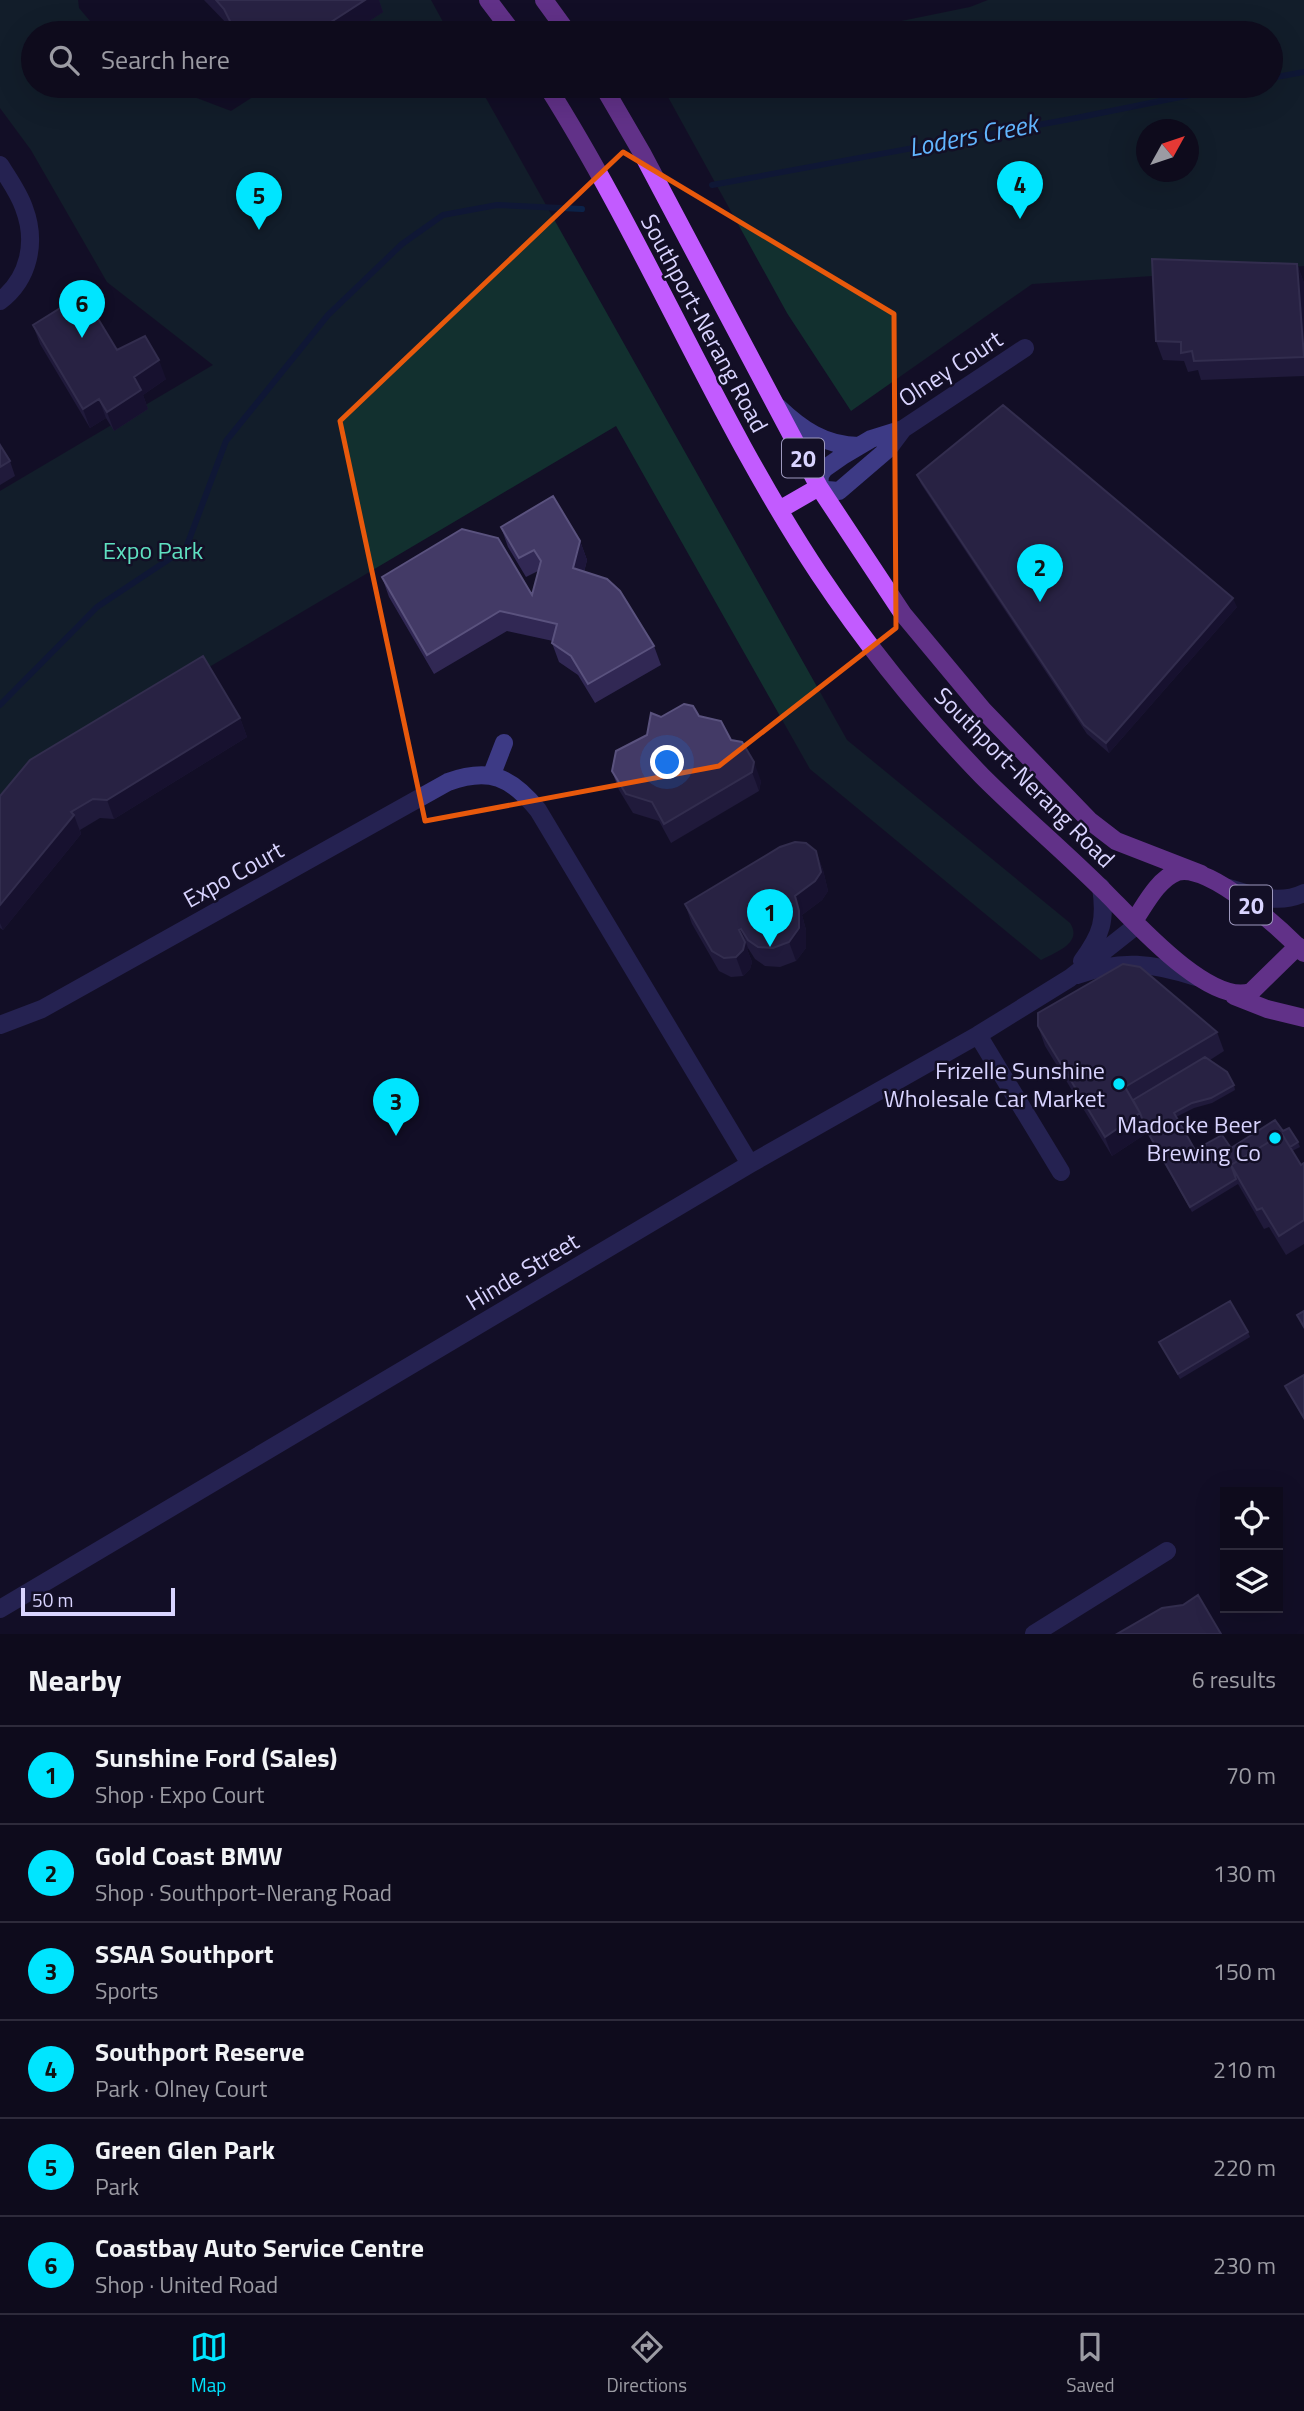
<!DOCTYPE html>
<meta charset="utf-8">
<style>
:root{--surface:#0e0b1c;--page:#1c1929;--text:#f1f3f6;--muted:#9b9ba3;--line:#2e2b3b;--accent:#00e5ff}
body{margin:0;font-family:"Titillium Web",sans-serif;background:var(--page);color:var(--text)}
.controls{position:absolute;right:21px;bottom:21px;display:grid;overflow:hidden;border-radius:0px;box-shadow:0 7px 28px #0002}
.controls button{width:63px;height:63px;display:grid;place-items:center;padding:0;border:0;border-bottom:2px solid var(--line);background:var(--surface);color:var(--text);font:35px sans-serif}
.compass{position:absolute;left:1136px;top:119px;width:63px;height:63px;border-radius:50%;background:var(--surface);box-shadow:0 7px 28px #0002;rotate:50deg}
.scale{position:absolute;left:21px;bottom:18px;width:154px;box-sizing:border-box;padding-left:7px;border:4px solid #d9d4ff;border-top:0;font-size:19px;line-height:24px;white-space:nowrap;color:#d9d4ff;-webkit-text-stroke:5px #130f26;paint-order:stroke}
.you{position:absolute;left:668px;top:763px;width:24px;height:24px;margin:-18px;border:5px solid #fff;border-radius:50%;background:#1a73e8;box-shadow:0 0 0 10px #1a73e833}
.badge{display:grid;place-items:center;width:46px;height:46px;border-radius:50%;background:var(--accent);color:#111;font-size:23px;font-weight:700}
.pin{position:absolute;translate:-50% -58px;filter:drop-shadow(0 2px 4px #0008)}
.pin::after{content:'';position:absolute;top:37px;width:24px;height:21px;background:inherit;clip-path:polygon(0 0,100% 0,50% 100%)}
.list{margin:0;padding:0;list-style:none}
h2{display:flex;justify-content:space-between;align-items:center;height:91px;margin:0;padding:0 28px;font-size:30px}
h2 small{font-size:23px;font-weight:400;color:var(--muted)}
.list li{display:grid;grid-template-columns:46px 1fr auto;gap:21px;align-items:center;box-sizing:border-box;height:98px;padding:0 28px;border-top:2px solid var(--line)}
.list b{display:block;font-size:26px;white-space:nowrap}
.list p{margin:0;font-size:23px;white-space:nowrap;color:var(--muted)}
.list em{font-size:23px;font-style:normal;color:var(--muted)}
.icon{flex:none;width:38px;height:38px;fill:none;stroke:currentColor;stroke-width:2;stroke-linecap:round;stroke-linejoin:round}
.map{position:relative;flex:none;width:1304px;height:1634px;overflow:hidden}
.search{position:absolute;background:var(--surface);box-shadow:0 7px 28px #0002;left:21px;right:21px;top:21px;height:77px;display:flex;align-items:center;gap:18px;box-sizing:border-box;padding:0 24px;border-radius:38px;color:var(--muted);font-size:26px}
.sheet{height:679px;background:var(--surface)}
nav{display:flex;justify-content:space-around;align-items:center;box-sizing:border-box;height:98px;border-top:2px solid var(--line);background:var(--surface);font-size:19px;color:var(--muted)}
nav a{display:grid;justify-items:center;gap:4px}
nav .on{color:var(--accent)}
.map>svg:first-child{display:block}
.green{fill:#12302f;fill-rule:evenodd}
.lines{fill:none;stroke-linecap:round;stroke-linejoin:round}
.stream{stroke:#0c2248;stroke-width:6}
.minor{stroke:#3d3a85;stroke-width:18}
.primary{stroke:#c25bff;stroke-width:18}
.wall{fill:#312854}
.shaded-wall{fill:#1d163a}
.building{fill:#433a66;stroke:#5a527e;stroke-width:2}
.marked{fill:none;stroke:#e8590c;stroke-width:5;stroke-linejoin:round}
.poi-dot{fill:#00e5ff;stroke:#130f26;stroke-width:2.5}
.labels{text-anchor:middle;dominant-baseline:central;stroke-width:5;stroke-linejoin:round;paint-order:stroke}
.shield{fill:#130f26;stroke:#9e99be;stroke-width:2}
.shield-label{font-size:23px;font-weight:bold;fill:#d9d4ff}
.street-label{font-size:24px;fill:#d9d4ff;stroke:#130f26}
.park-label{font-size:24px;fill:#5fe0c0;stroke:#130f26}
.poi-label{font-size:24px;fill:#d9d4ff;stroke:#130f26;text-anchor:end}
.water-label{font-size:26px;font-style:italic;fill:#62b6ff;stroke:#130f26}
</style>
<div class="map">
<svg width="1304" height="1634" viewBox="0 0 1304 1634">
<rect width="100%" height="100%" fill="#130f26"/>
<!-- green -->
<path class="green" d="M 0,0 L 78,0 L 79,8 L 100,33 L 33,33 L 33,86 L 165,86 L 231,111 L 270,86 L 479,86 L 847,740 L 1070,923 C 1083,943 1056,952 1041,960 L 810,769 L 616,426 L 155,699 L 0,819 L 0,491 L 213,365 L 107,282 L 31,150 L 0,108 Z
M 377,0 L 431,0 L 449,33 L 351,33 L 383,12 Z
M 988,0 L 1304,0 L 1304,266 L 1032,284 L 851,411 L 787,313 L 662,86 L 1271,86 L 1271,33 L 843,33 L 970,7 ZM 1146,130 L 1188,130 L 1188,172 L 1146,172 Z"/>
<g class="lines">
<!-- stream -->
<path class="stream" d="M 1271,78 L 1304,72
M 712,185 L 1076,118 L 1235,86
M 0,705 L 97,607 L 186,548 L 226,441 L 328,315 L 402,244 L 443,215 L 497,205 L 582,209"/>
<!-- minor -->
<path class="minor" d="M 0,165 C 8,178 19,193 24,208 C 37,242 29,279 0,301
M 778,407 C 801,429 825,446 859,446
M 903,429 L 888,449 L 839,491 L 827,490 L 819,487 L 820,475 L 824,469 L 844,455 L 871,439 L 903,429 L 1025,348
M 492,774 L 504,743
M 1229,888 C 1254,896 1279,905 1304,893
M 1082,961 C 1102,934 1106,920 1101,887
M 1077,975 C 1121,959 1153,963 1196,977
M 0,1025 L 42,1009 L 448,782 C 490,767 511,777 538,810 L 750,1164
M 978,1035 L 1061,1172
M 0,1609 L 750,1164 L 978,1035 L 1070,978 L 1137,925
M 1034,1634 L 1167,1551"/>
<!-- primary -->
<path class="primary" d="M 488,0 L 513,33
M 544,0 L 568,33
M 547,86 C 647,244 716,419 819,574 C 867,646 922,714 982,776 C 1022,816 1066,853 1106,893 C 1134,921 1209,1006 1251,992 L 1298,946
M 603,86 L 642,153 L 819,487 L 903,614 L 983,710 L 1090,821 L 1116,841 L 1201,874
M 779,510 L 819,487
M 1134,921 C 1145,905 1158,879 1177,872 C 1209,862 1283,931 1304,953
M 1234,996 L 1267,1009 L 1304,1018"/>
</g>
<!-- wall -->
<path class="wall" d="M 204,0 L 379,0 L 383,12 L 351,33 L 234,33 L 231,28 Z
M 1297,264 L 1304,283 L 1304,376 L 1201,380 L 1198,370 L 1188,372 L 1184,361 L 1163,360 L 1156,341 Z
M 33,325 L 117,350 L 166,379 L 143,395 L 148,409 L 114,431 L 106,418 L 90,428 L 40,344 Z
M 0,445 L 10,461 L 15,476 L 0,485 Z
M 917,475 L 1237,607 L 1109,753 L 1087,734 L 921,484 Z
M 501,527 L 580,541 L 587,560 L 584,572 L 654,646 L 661,665 L 595,703 L 578,675 L 559,662 L 552,643 L 553,641 L 507,631 L 434,674 L 389,597 L 382,577 L 532,595 L 538,571 L 526,577 L 508,547 Z
M 699,716 L 731,740 L 761,781 L 759,791 L 671,843 L 659,821 L 633,813 L 619,790 L 612,771 L 647,735 L 661,717 Z
M 240,718 L 247,737 L 114,819 L 100,818 L 80,830 L 81,834 L 3,930 L 0,928 L 0,796 Z
M 816,851 L 823,870 L 828,891 L 822,900 L 802,915 L 806,930 L 806,948 L 796,961 L 780,967 L 765,966 L 755,959 L 748,948 L 747,949 L 752,962 L 750,969 L 743,976 L 731,977 L 719,971 L 692,924 L 685,904 Z
M 1038,1026 L 1217,1032 L 1224,1051 L 1210,1060 L 1234,1085 L 1235,1090 L 1212,1103 L 1194,1108 L 1176,1117 L 1195,1150 L 1231,1148 L 1283,1131 L 1298,1142 L 1300,1147 L 1292,1151 L 1301,1165 L 1304,1163 L 1304,1244 L 1286,1255 L 1269,1227 L 1264,1229 L 1238,1184 L 1192,1212 L 1147,1133 L 1112,1156 L 1045,1046 Z
M 1248,1332 L 1250,1337 L 1180,1379 L 1159,1342 Z
M 1304,1375 L 1304,1420 L 1285,1386 Z"/>
<!-- shaded-wall -->
<path class="shaded-wall" d="M 365,0 L 379,0 L 383,12 L 351,33 L 314,33 Z
M 1297,264 L 1304,283 L 1304,357 Z
M 159,360 L 166,379 L 143,395 L 148,409 L 114,431 L 107,412 L 134,377 Z
M 99,399 L 106,418 L 90,428 L 83,409 Z
M 580,541 L 587,560 L 580,588 L 573,568 Z
M 1233,598 L 1237,607 L 1109,753 L 1106,743 Z
M 240,718 L 247,737 L 114,819 L 107,800 Z
M 754,762 L 761,781 L 759,791 L 752,772 Z
M 74,815 L 81,834 L 3,930 L 0,923 L 0,905 Z
M 816,851 L 823,870 L 828,891 L 822,900 L 802,915 L 806,930 L 806,948 L 796,961 L 789,942 L 795,896 Z
M 741,929 L 748,948 L 747,949 L 752,962 L 750,969 L 743,976 L 736,957 L 739,930 Z
M 1140,1113 L 1147,1133 L 1112,1156 L 1105,1137 Z"/>
<!-- building -->
<path class="building" d="M 216,0 L 365,0 L 314,33 L 296,33 L 294,30 L 289,33 L 236,33 L 224,9 Z
M 1152,259 L 1297,264 L 1304,357 L 1194,361 L 1192,351 L 1181,353 L 1181,342 L 1156,341 Z
M 83,294 L 117,350 L 145,336 L 159,360 L 134,377 L 141,390 L 107,412 L 99,399 L 83,409 L 33,325 Z
M 1003,405 L 1233,598 L 1106,743 L 1084,725 L 917,475 Z
M 0,445 L 10,461 L 0,467 Z
M 553,496 L 580,541 L 573,568 L 607,579 L 620,591 L 654,646 L 588,684 L 571,656 L 552,643 L 557,624 L 500,611 L 427,655 L 382,577 L 462,529 L 498,538 L 532,595 L 541,561 L 534,550 L 519,558 L 501,527 Z
M 203,656 L 240,718 L 107,800 L 93,799 L 71,812 L 74,815 L 0,905 L 0,796 L 30,760 Z
M 684,704 L 693,706 L 699,716 L 721,721 L 731,740 L 742,742 L 754,762 L 752,772 L 664,824 L 652,802 L 626,794 L 612,771 L 616,751 L 647,735 L 651,713 L 661,717 Z
M 795,842 L 806,843 L 816,851 L 821,872 L 815,881 L 795,896 L 799,911 L 799,928 L 789,942 L 773,948 L 758,947 L 748,940 L 741,929 L 739,930 L 745,942 L 743,950 L 736,957 L 724,958 L 712,951 L 685,904 L 780,847 Z
M 1123,964 L 1140,967 L 1217,1032 L 1125,1087 L 1140,1113 L 1105,1137 L 1038,1026 L 1038,1013 Z
M 1205,1057 L 1227,1072 L 1234,1085 L 1211,1098 L 1192,1103 L 1174,1113 L 1195,1150 L 1222,1135 L 1231,1148 L 1275,1120 L 1283,1131 L 1289,1128 L 1298,1142 L 1290,1147 L 1282,1134 L 1231,1165 L 1236,1179 L 1190,1207 L 1146,1129 L 1140,1113 L 1133,1100 Z
M 1282,1134 L 1301,1165 L 1304,1163 L 1304,1220 L 1279,1236 L 1262,1208 L 1257,1210 L 1231,1165 Z
M 1230,1301 L 1248,1332 L 1178,1374 L 1159,1342 Z
M 1304,1311 L 1304,1327 L 1297,1315 Z
M 1304,1375 L 1304,1418 L 1285,1386 Z
M 1198,1595 L 1221,1634 L 1117,1634 L 1162,1608 L 1183,1605 Z"/>
<!-- marked area -->
<path d="M0 0H1304V1634H0ZM 623,152 L 894,314 L 896,628 L 719,766 L 425,821 L 340,421 Z" fill="#130f26" fill-opacity=".55" fill-rule="evenodd"/>
<path class="marked" d="M 623,152 L 894,314 L 896,628 L 719,766 L 425,821 L 340,421 Z"/>
<!-- markers -->
<g class="poi-dot">
<circle cx="1119" cy="1084" r="7"/>
<circle cx="1275" cy="1138" r="7"/>
</g>
<g class="labels">
<!-- shield labels -->
<g class="shield">
<rect x="782" y="438.5" width="42" height="39" rx="5"/>
<rect x="1230" y="885.5" width="42" height="39" rx="5"/>
</g>
<g class="shield-label">
<text x="803" y="458">20</text>
<text x="1251" y="905">20</text>
</g>
<!-- street labels -->
<g class="street-label">
<text transform="translate(705 323) rotate(62)">Southport-Nerang Road</text>
<text transform="translate(950 368) rotate(-33)">Olney Court</text>
<text transform="translate(1025 777) rotate(45)">Southport-Nerang Road</text>
<text transform="translate(233 874) rotate(-29)">Expo Court</text>
<text transform="translate(522 1271) rotate(-31)">Hinde Street</text>
</g>
<!-- park labels -->
<g class="park-label">
<text x="153" y="550">Expo Park</text>
</g>
<!-- poi labels -->
<g class="poi-label">
<text x="1105" y="1070">Frizelle Sunshine<tspan x="1105" dy="28">Wholesale Car Market</tspan></text>
<text x="1261" y="1124">Madocke Beer<tspan x="1261" dy="28">Brewing Co</tspan></text>
</g>
<!-- water labels -->
<g class="water-label">
<text transform="translate(973 135) rotate(-11)">Loders Creek</text>
</g>
</g>
</svg>
<div class="controls">
<button><svg class="icon" aria-label="locate" viewBox="0 0 24 24"><circle cx="12" cy="12" r="6"/><path d="M12 2v4M12 18v4M2 12h4M18 12h4"/></svg></button>
<button><svg class="icon" aria-label="layers" viewBox="0 0 24 24"><path d="M12 4l9 5-9 5-9-5zM3 14l9 5 9-5"/></svg></button>
</div>
<svg class="compass" viewBox="-18 -18 36 36"><path d="M0-13l5 13h-10z" fill="#e53935"/><path d="M0 13l5-13h-10z" fill="#9b9ba3"/></svg>
<div class="scale">50 m</div>
<div class="you"></div>
<div class="pin badge" style="left:770px;top:947px">1</div>
<div class="pin badge" style="left:1040px;top:602px">2</div>
<div class="pin badge" style="left:396px;top:1136px">3</div>
<div class="pin badge" style="left:1020px;top:219px">4</div>
<div class="pin badge" style="left:259px;top:230px">5</div>
<div class="pin badge" style="left:82px;top:338px">6</div>
<div class="search"><svg class="icon" aria-label="search" viewBox="0 0 24 24"><circle cx="10" cy="10" r="6"/><path d="M15 15l6 6"/></svg>Search here</div>
</div>
<section class="sheet">
<h2>Nearby<small>6 results</small></h2>
<ul class="list">
<li><span class="badge">1</span><div><b>Sunshine Ford (Sales)</b><p>Shop · Expo Court</p></div><em>70 m</em></li>
<li><span class="badge">2</span><div><b>Gold Coast BMW</b><p>Shop · Southport-Nerang Road</p></div><em>130 m</em></li>
<li><span class="badge">3</span><div><b>SSAA Southport</b><p>Sports</p></div><em>150 m</em></li>
<li><span class="badge">4</span><div><b>Southport Reserve</b><p>Park · Olney Court</p></div><em>210 m</em></li>
<li><span class="badge">5</span><div><b>Green Glen Park</b><p>Park</p></div><em>220 m</em></li>
<li><span class="badge">6</span><div><b>Coastbay Auto Service Centre</b><p>Shop · United Road</p></div><em>230 m</em></li>
</ul>
</section>
<nav>
<a class="on"><svg class="icon" aria-label="map" viewBox="0 0 24 24"><path d="M3 6l6-2 6 2 6-2v14l-6 2-6-2-6 2zM9 4v14M15 6v14"/></svg>Map</a>
<a><svg class="icon" aria-label="directions" viewBox="0 0 24 24"><path d="M12 3l9 9-9 9-9-9zM9 14v-3h6M13 9l2 2-2 2"/></svg>Directions</a>
<a><svg class="icon" aria-label="saved" viewBox="0 0 24 24"><path d="M7 4h10v16l-5-4-5 4z"/></svg>Saved</a>
</nav>
